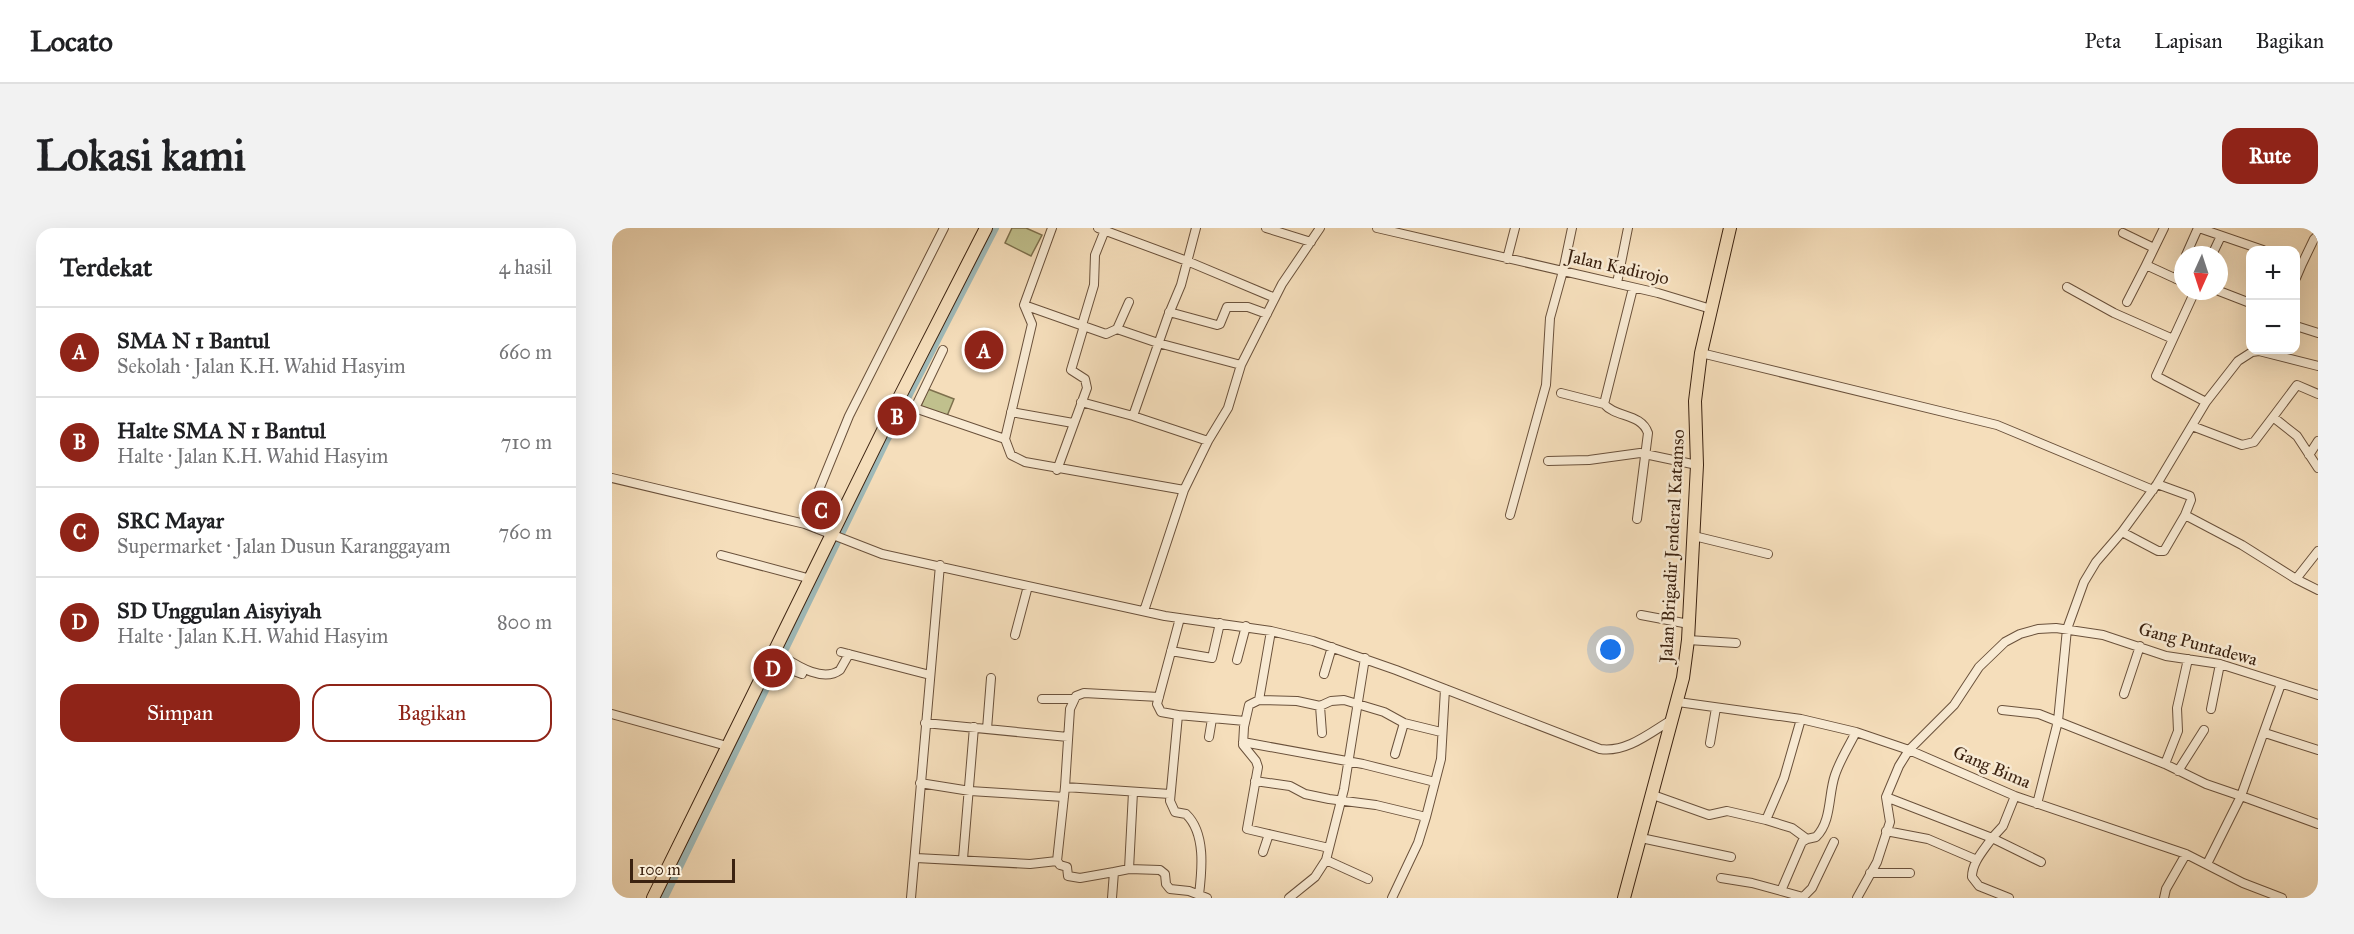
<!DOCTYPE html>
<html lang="id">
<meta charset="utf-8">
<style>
:root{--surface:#fff;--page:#f2f2f2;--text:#202124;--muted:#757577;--line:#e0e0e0;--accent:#8f2418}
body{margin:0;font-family:"IM FELL Great Primer",serif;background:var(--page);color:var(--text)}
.controls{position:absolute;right:18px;top:18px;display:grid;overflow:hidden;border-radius:12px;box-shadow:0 6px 24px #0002}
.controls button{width:54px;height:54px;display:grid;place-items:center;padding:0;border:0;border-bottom:2px solid var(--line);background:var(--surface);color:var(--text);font:30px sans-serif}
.compass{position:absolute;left:1562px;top:18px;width:54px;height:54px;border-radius:50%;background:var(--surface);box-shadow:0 6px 24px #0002;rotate:183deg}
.scale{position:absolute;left:18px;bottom:15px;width:105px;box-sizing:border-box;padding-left:6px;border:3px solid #3b2210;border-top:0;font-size:16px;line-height:21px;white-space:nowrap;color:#3b2210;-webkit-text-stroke:4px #f8ead3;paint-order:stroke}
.you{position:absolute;left:999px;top:422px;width:21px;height:21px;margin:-15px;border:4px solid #fff;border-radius:50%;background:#1a73e8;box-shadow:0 0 0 9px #1a73e833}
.badge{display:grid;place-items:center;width:39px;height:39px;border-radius:50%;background:var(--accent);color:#fff;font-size:20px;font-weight:700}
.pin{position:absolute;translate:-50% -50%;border:3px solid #fff;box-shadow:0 2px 6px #0006}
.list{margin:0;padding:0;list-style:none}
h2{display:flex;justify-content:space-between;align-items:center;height:78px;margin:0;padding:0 24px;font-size:26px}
h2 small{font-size:20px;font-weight:400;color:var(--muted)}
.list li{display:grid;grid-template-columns:39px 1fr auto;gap:18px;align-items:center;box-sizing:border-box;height:90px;padding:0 24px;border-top:2px solid var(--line)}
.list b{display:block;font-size:22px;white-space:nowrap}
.list p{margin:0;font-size:20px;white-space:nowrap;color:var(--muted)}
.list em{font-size:20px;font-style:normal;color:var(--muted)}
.actions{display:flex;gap:12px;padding:18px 24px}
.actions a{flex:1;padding:14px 0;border:2px solid var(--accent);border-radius:18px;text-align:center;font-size:21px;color:var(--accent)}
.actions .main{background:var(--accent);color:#fff}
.map{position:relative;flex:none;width:1706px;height:670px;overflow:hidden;border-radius:18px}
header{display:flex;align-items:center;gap:36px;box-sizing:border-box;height:84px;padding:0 30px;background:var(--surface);border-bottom:2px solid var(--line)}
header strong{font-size:28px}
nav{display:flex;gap:33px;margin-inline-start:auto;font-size:21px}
.intro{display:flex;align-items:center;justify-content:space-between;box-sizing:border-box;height:144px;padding:0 36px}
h1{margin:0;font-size:42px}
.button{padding:15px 27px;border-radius:18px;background:var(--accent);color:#fff;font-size:21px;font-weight:700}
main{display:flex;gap:36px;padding:0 36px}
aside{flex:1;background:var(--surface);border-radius:18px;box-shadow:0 6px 24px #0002}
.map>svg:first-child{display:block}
.green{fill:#c0c08d;stroke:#7e714e;stroke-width:1.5}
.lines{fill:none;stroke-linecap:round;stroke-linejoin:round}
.canal{stroke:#9fbab9;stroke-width:8}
.street-casing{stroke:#6a513b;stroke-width:10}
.primary-casing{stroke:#3b2210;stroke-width:14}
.street{stroke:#f8ead3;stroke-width:8}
.primary{stroke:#f5debb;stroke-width:12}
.labels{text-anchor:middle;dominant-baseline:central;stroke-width:5;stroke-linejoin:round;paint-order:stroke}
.street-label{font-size:18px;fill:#3b2210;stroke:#f8ead3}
</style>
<header>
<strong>Locato</strong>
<nav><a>Peta</a><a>Lapisan</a><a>Bagikan</a></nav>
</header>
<div class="intro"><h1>Lokasi kami</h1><a class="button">Rute</a></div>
<main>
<aside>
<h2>Terdekat<small>4 hasil</small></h2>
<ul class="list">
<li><span class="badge">A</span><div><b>SMA N 1 Bantul</b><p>Sekolah · Jalan K.H. Wahid Hasyim</p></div><em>660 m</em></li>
<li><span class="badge">B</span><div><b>Halte SMA N 1 Bantul</b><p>Halte · Jalan K.H. Wahid Hasyim</p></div><em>710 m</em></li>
<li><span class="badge">C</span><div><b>SRC Mayar</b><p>Supermarket · Jalan Dusun Karanggayam</p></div><em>760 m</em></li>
<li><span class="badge">D</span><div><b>SD Unggulan Aisyiyah</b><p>Halte · Jalan K.H. Wahid Hasyim</p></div><em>800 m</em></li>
</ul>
<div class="actions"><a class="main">Simpan</a><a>Bagikan</a></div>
</aside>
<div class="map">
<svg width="1706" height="670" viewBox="0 0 1706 670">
<rect width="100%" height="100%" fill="#f5debb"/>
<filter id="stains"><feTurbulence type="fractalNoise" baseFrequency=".00333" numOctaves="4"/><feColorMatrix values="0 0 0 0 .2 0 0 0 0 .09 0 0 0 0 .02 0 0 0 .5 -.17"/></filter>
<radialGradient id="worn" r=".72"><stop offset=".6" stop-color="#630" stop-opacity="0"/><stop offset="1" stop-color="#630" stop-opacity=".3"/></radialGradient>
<!-- green -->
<path class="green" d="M 400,0 L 414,0 L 430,7 L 419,28 L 393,15 Z
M 316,161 L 342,171 L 335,188 L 309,178 Z"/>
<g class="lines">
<!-- canal -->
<path class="canal" d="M 52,670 L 290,180 L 383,0"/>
<defs>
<path id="street" d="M 440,0 L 412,77 L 420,96 L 393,211 L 399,227 L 413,234 L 572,262
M 486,0 L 575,33 L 663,70
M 654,0 L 699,14
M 765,0 L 1046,65 L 1099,81
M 1552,0 L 1534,37 L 1571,54
M 1587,0 L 1651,22
M 1511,5 L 1542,20
M 1574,27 L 1586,0
M 1600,27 L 1609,8
M 895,31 L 903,0
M 1684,34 L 1690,36 L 1684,50
M 1690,36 L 1702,11 L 1706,7
M 1564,51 L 1571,35
M 1005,55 L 1016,0
M 1455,59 L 1502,85 L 1561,111 L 1544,148 L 1594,174
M 1021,60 L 992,176 C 1004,190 1029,185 1036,205 L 1025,291
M 1607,63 L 1638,75
M 1515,74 L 1534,37
M 412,77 L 494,106 L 505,101 L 546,115 L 629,137
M 557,84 L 605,97 L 608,96 L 615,79 L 636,79 L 655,86
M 470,97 L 482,57 L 483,27 L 493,2
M 1684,98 L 1706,105
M 505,101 L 517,74
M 1561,111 L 1583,63
M 1089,125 L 1385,197 L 1541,262
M 949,165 L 992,176
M 285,174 L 393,211
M 469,174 L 521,188 L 596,213
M 303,180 L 331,122
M 399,184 L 461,195
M 521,188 L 556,88 L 569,57 L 584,0
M 1661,189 L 1685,157 L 1706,166
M 1580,198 L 1630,217 L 1642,214 L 1661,189 L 1685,208 L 1706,240
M 1697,227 L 1706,213
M 936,233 L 977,232 L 1028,225 L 1085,237
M 445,242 L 475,160 L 473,151 L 459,142 L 472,98
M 0,250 L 193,296 L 270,326 L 553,388 L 659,403 L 701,413 L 784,442 L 988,521 C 1015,525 1039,504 1061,491
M 1545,256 L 1578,268 L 1579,272 L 1573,287 L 1630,317 L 1684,351 L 1706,362
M 898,287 L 934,157 L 938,90 L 951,43 L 960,0
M 193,296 L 237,188 L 332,0
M 1510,304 L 1546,323 L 1552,323 L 1573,287
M 1082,308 L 1156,326
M 109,327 L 199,351
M 1684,351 L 1706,323
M 532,383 L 572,262 L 596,213 L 616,180 L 629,137 L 670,56 L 708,0
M 1029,387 L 1077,396
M 568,390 L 545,476 L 549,484 L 566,487 L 558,573 L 563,584 L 574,586 C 594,605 590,642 587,667
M 403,407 L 416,358
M 1076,412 L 1124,415
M 559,423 L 600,430 L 608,395
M 163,424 C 180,434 209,456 228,442 L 237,426
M 229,424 L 318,447
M 625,432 L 634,398
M 158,434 L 190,446
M 712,446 L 720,419
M 1669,456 L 1629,568 L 1706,596
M 1512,466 L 1528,418
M 430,471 L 461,471
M 647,472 L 659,403
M 1066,474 L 1189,491 L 1244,504 L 1297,522 L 1403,568 L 1574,626 L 1631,655 L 1670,670
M 708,478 L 710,505
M 1599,481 L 1608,436
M 1390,482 L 1427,486 L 1553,536 L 1594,556 L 1629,568 L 1595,636
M 0,486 L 115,518
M 566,487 L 633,493
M 313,495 L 456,509
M 375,501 L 379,450
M 1653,505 L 1706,522
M 597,509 L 600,491
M 631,514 L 751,536 L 823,554
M 1098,515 L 1104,480
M 783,526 L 792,495
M 1553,536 L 1566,503 L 1565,480 L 1576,431
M 1566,543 L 1592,502
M 643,553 L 678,558 L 693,566 L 717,571 L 764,577 L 814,589
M 308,555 L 358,563 L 452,569
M 453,559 L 558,566
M 1041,567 L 1097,587 L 1115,583 L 1154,592 L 1180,600 L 1195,611
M 1403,568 L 1391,598 L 1380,610 L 1429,634
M 1274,569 L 1380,610 C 1372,622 1360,634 1360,649 L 1367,658 L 1397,670
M 1425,576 L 1446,493 L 1455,401 L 1472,354 L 1484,334 L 1510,304 L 1545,256 L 1594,174 L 1626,133 L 1640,124 L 1647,123 L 1706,138
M 1154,592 L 1172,550 L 1189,491
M 1274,603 L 1316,611 L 1365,632
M 1029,610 L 1119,629
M 717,620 L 635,601 L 646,539 L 644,533 L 631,517 L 632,499 L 637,477 L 647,472 L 685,473 L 708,478 L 719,473 L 732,472 L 772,484 L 792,495 L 829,504
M 651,624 L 657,606
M 304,630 L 418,636 L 445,633 L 448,637 L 455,639 L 456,648 L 468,650 L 502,644 L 500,670
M 351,631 L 362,499
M 714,632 L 756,651
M 445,633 L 453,559 L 458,481 L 464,468 L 472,465 L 547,469
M 517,641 L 548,642 L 553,646 L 554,656 L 558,661 L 577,663 L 595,670
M 502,644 L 517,641 L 521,564
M 1258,645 L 1298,645
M 1109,650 L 1140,655 L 1191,669 L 1200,660 L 1222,614
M 1169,663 L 1190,614 L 1195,611 L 1204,609 C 1220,593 1216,567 1223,547 C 1228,532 1237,518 1244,504
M 299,670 L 328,337
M 677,670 L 703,649 L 714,632 L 732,561 L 753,430
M 780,670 L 806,615 L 814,589 L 829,531 L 833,461
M 1245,670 L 1265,634 L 1278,594 L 1274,569 L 1287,538 L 1297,522 L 1342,477 L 1367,439 L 1393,414 L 1408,406 L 1426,401 L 1444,400 L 1491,407 L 1554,428 L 1608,436 L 1706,467
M 1552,670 L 1554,661 L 1574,626"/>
<path id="primary" d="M 41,670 L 285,174 L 374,0
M 1012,670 L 1071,450 L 1076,412 L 1085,237 L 1083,173 L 1089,125 L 1118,0"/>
</defs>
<!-- street casing -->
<use href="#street" class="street-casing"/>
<!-- primary casing -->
<use href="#primary" class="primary-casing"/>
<!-- street -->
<use href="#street" class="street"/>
<!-- primary -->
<use href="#primary" class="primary"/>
</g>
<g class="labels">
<!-- street labels -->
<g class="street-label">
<text transform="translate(1006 39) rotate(13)">Jalan Kadirojo</text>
<text transform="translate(1060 318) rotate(-87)">Jalan Brigadir Jenderal Katamso</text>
<text transform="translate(1586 416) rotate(15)">Gang Puntadewa</text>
<text transform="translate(1380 539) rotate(23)">Gang Bima</text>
</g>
</g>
<rect width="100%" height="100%" filter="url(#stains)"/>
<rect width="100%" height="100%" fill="url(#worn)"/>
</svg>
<div class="controls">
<button>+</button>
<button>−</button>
</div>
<svg class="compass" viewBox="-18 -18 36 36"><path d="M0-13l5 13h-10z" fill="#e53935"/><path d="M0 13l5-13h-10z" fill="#757577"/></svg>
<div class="scale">100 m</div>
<div class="you"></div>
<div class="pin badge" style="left:372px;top:122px">A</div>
<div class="pin badge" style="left:285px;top:188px">B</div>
<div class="pin badge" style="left:209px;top:282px">C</div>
<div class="pin badge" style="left:161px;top:440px">D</div>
</div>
</main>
